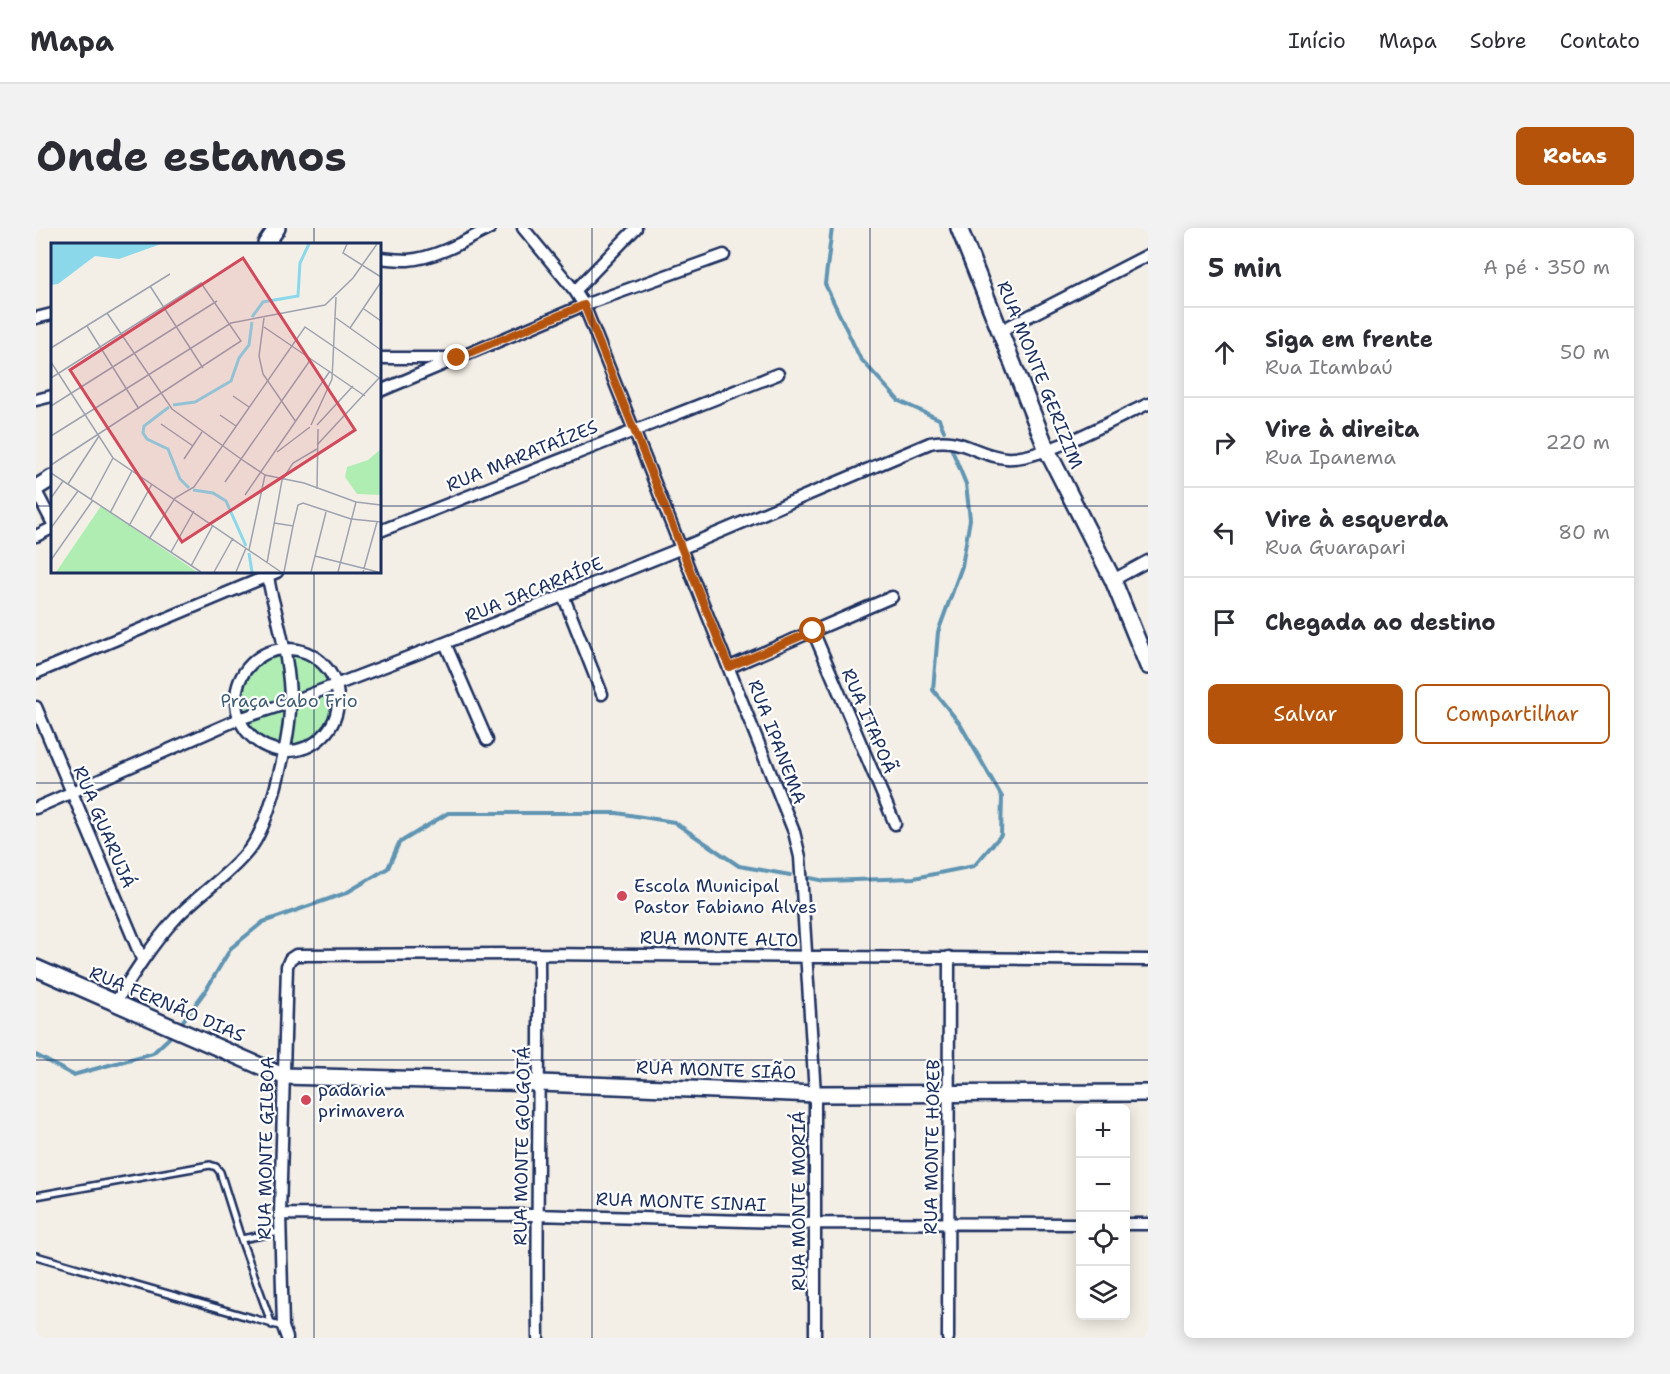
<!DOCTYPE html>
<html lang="pt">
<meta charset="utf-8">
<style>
:root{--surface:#fff;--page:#f2f2f3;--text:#2b2b33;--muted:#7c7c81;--line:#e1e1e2;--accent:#b45309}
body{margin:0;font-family:"Shantell Sans",sans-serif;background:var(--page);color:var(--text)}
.controls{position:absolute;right:18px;bottom:18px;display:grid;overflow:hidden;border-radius:9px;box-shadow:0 3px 15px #0003}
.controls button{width:54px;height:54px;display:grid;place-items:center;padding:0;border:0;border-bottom:2px solid var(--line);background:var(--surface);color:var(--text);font:30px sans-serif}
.stop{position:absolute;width:18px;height:18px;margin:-14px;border:4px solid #b45309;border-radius:50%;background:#fff}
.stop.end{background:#b45309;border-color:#fff;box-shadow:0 2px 6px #0008}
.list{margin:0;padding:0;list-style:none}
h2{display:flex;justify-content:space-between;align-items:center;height:78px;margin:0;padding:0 24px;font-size:26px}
h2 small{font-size:20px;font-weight:400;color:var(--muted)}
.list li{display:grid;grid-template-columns:39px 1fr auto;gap:18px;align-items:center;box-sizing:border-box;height:90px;padding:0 24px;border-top:2px solid var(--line)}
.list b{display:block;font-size:22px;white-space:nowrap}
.list p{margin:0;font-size:20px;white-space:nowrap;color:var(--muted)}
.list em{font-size:20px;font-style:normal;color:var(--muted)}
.actions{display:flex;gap:12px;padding:18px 24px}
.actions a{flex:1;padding:14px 0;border:2px solid var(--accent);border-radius:9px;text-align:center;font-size:21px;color:var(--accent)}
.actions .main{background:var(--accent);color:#fff}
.icon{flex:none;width:33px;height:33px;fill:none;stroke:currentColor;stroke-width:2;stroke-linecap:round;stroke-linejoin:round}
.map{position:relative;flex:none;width:1112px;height:1110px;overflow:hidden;border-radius:9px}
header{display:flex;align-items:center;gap:36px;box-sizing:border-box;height:84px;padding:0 30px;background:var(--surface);border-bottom:2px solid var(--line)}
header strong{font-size:28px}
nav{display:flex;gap:33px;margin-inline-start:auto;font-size:21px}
.intro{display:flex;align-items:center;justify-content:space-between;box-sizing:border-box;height:144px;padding:0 36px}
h1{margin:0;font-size:42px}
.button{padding:15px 27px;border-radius:9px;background:var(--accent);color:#fff;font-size:21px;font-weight:700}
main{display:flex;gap:36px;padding:0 36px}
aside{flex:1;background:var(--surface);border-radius:9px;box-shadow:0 3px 15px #0003}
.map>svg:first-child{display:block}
.green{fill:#b0edb3;stroke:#668e88;stroke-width:1.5}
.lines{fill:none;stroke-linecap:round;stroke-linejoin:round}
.stream{stroke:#5e94b2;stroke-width:4}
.lane-casing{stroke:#1b2f5e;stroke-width:10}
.street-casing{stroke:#1b2f5e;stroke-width:15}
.secondary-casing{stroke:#1b2f5e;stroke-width:20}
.lane{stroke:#fff;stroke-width:5}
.street{stroke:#fff;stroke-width:10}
.secondary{stroke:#fff;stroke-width:15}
.route{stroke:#b45309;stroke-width:8}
.grid{fill:none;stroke:#1b2f5e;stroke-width:1.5;stroke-opacity:0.55}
.poi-dot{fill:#d1495b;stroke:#fff;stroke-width:2}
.labels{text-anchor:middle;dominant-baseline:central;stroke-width:4.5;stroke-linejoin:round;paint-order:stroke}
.street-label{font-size:18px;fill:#1b2f5e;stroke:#fff}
.park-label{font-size:18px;fill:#405e73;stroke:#fff}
.poi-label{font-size:18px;fill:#1b2f5e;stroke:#fff;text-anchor:start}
.inset-river{fill:none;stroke:#8ad8ea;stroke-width:3}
.inset-road{fill:none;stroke:#9da2b0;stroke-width:1.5}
.view{fill:#d1495b;fill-opacity:0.15;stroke:#d1495b;stroke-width:3}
.inset-edge{fill:none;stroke:#1b2f5e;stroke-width:3}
</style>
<header>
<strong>Mapa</strong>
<nav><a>Início</a><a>Mapa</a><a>Sobre</a><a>Contato</a></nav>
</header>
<div class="intro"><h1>Onde estamos</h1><a class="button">Rotas</a></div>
<main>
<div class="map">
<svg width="1112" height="1110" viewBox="0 0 1112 1110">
<rect width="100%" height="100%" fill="#f4efe6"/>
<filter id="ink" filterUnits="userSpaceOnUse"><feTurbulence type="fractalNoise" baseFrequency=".0167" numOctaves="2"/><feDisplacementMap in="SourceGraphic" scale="12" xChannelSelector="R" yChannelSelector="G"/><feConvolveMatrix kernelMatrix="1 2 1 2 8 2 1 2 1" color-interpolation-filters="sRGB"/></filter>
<g filter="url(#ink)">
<!-- green -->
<path class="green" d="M205 473a47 47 0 1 1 94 0a47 47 0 1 1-94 0Z"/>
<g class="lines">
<!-- stream -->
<path class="stream" d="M 796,0 L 789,56 L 824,130 L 863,173 L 903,191 L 908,203
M 774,650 L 789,653 L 878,650 L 938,638 L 965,607 L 966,569 L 924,496 L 897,462 L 902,404 L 926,338 L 934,291 L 930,256 L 916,222
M 147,793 L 170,762 L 195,720 L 227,694 L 310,665 L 352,640 L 363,615 L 412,585 L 581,585 L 638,594 L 703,638 L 754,647
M 0,827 L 37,847 L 117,825 L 133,810"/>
<defs>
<path id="lane" d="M 0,968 L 174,937 L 180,939 L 184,944 L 205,1011 L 236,1097
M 205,1011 L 244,1004
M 0,1028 L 247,1099"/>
<path id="street" d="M 487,0 L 539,63 L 548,77 L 758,604 L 764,629 L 779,866 L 779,1110
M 344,30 C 353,31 362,32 372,32 C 400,30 429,13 454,0
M 539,63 L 600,0
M 0,90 L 16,86
M 964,103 L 1112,27
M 344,130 L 415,130
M 344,163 L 548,77 L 688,27
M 0,172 L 16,168
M 0,263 L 16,294
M 344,303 L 742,146
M 0,308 L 16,300
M 1077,352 L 1112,333
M 527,367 L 566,466
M 777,403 L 859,596
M 409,415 L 451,512
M200 472a51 51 0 1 1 102 0a51 51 0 1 1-102 0Z
M 694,439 L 856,369
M 0,445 L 241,344
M 0,479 L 106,731
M 0,580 L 203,491 L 255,474 L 409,415 L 646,320 L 894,215 C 925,208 941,228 970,230 C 1005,233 1078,191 1112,176
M 79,775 C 98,745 116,716 140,690 C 164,665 195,646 216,618 C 235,591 255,507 254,474 C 254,443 247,413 240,384 C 237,371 232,357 232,344
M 244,986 L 500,987 L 779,995 L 1044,996
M 1090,996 L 1112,996
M 251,1110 L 247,1099 L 244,986 L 251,738 L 254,731 L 260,727 L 503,726 L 1112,732
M 502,1110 C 500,982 504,854 503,726
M 912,1110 L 913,729"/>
<path id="secondary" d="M 923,0 L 1011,222 L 1077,352 L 1112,438
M 230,16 L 241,0
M 0,260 L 16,250
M 0,740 L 247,848 L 504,855 L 779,866 L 1112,865"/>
</defs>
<!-- lane casing -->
<use href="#lane" class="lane-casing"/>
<!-- street casing -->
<use href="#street" class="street-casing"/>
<!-- secondary casing -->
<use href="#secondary" class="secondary-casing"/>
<!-- lane -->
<use href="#lane" class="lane"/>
<!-- street -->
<use href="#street" class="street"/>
<!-- secondary -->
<use href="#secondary" class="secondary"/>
</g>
</g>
<g class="lines" filter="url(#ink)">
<!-- route -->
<path class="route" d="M 421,130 L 548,77 L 693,439 L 777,403"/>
</g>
<!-- grid -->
<path class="grid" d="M 278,0 L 278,16M 556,0 L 556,1110M 834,0 L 834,1110M 0,278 L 16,278M 344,278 L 1112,278M 278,344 L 278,1110M 0,555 L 1112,555M 0,832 L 1112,832"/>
<!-- markers -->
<g class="poi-dot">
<circle cx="586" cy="668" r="6"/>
<circle cx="270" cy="872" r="6"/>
</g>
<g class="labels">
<!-- street labels -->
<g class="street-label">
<text transform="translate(1004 147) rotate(68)">RUA MONTE GERIZIM</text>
<text transform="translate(486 228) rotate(-22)">RUA MARATAÍZES</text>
<text transform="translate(498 362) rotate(-22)">RUA JACARAÍPE</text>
<text transform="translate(833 493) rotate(67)">RUA ITAPOÃ</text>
<text transform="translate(741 514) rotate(69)">RUA IPANEMA</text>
<text transform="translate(68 599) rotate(67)">RUA GUARUJÁ</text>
<text transform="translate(683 711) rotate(1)">RUA MONTE ALTO</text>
<text transform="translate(131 776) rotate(23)">RUA FERNÃO DIAS</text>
<text transform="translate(680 842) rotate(2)">RUA MONTE SIÃO</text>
<text transform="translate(486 918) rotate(-89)">RUA MONTE GOLGOTÁ</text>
<text transform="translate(896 919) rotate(-89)">RUA MONTE HOREB</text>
<text transform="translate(230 920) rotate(-89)">RUA MONTE GILBOA</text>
<text transform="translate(763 973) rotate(-90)">RUA MONTE MORIÁ</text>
<text transform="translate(645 974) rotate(2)">RUA MONTE SINAI</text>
</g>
<!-- park labels -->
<g class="park-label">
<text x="253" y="473">Praça Cabo Frio</text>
</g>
<!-- poi labels -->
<g class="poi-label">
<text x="598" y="658">Escola Municipal<tspan x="598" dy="21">Pastor Fabiano Alves</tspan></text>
<text x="282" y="862">padaria<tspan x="282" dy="21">primavera</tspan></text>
</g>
</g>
<!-- overview -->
<g transform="translate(15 15)">
<rect width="330" height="330" fill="#f4efe6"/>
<path d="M 330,206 L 330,252 L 306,251 L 294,234 L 296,224 L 317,217 ZM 50,263 L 146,329 L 5,329 Z" fill="#b0edb3"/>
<path d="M 0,1 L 110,1 L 68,16 L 44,13 L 7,41 L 0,42 Z" fill="#8ad8ea"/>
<path class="inset-river" d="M 201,74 L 212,59 L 247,53 L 249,20 L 258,1M 122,162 L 144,159 L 180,138 L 188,115 L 198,102 L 201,79M 118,164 L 93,183 L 92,190 L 96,196 L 117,206 L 129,236 L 138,245M 142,247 L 162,250 L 175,258 L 195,303M 198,310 L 201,329"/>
<path class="inset-road" d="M 296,1 L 292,10 L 330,34M 99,43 L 152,125M 313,66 L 330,78M 56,70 L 121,166 L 190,216 L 214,232 L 253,240 L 305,259 L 330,262M 213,75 L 208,113 L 212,131 L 245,179M 285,75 L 330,107M 36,83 L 88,166M 213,84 L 314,153M 299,85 L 330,39M 0,105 L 119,31M 0,119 L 62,215 L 230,329M 0,135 L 150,40 L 190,98 L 0,222M 182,153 L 198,164M 0,163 L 166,58M 169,172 L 185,183M 110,181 L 142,203M 260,182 L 281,136 L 285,54M 266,182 L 302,143M 0,193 L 180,80 L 274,62 L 302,35 L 326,1M 266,202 L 328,135M 226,209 L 259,184M 133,216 L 151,189M 0,230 L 150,329M 174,239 L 260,116M 17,241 L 48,193M 266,246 L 267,186M 194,252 L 279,128M 0,255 L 12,238M 40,256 L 62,215M 59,270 L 81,228M 223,280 L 242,283 L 247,262 L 252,260 L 300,276 L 330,279M 78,283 L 101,241M 0,285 L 27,248M 98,296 L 124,255 L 143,244 L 254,84 L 330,136M 198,307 L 214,232M 120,309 L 143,268M 264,313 L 327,329M 0,317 L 42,257M 216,320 L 231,237 L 242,220 L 266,206M 140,323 L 162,282M 163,329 L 182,295M 185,329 L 195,305M 233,329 L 242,283M 260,329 L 275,269M 287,329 L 305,259M 312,329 L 326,279"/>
<path class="view" d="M 192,15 L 304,187 L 131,299 L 19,127 Z"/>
<rect width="330" height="330" class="inset-edge"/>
</g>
</svg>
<div class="controls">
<button>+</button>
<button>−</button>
<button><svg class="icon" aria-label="locate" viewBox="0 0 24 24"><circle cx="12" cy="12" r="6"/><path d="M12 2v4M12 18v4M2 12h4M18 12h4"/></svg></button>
<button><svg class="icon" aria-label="layers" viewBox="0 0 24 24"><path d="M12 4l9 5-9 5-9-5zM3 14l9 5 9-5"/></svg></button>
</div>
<div class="stop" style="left:777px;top:403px"></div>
<div class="stop end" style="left:421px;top:130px"></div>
</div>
<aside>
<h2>5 min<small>A pé · 350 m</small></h2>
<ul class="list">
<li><svg class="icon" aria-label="ahead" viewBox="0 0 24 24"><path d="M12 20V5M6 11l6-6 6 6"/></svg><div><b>Siga em frente</b><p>Rua Itambaú</p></div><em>50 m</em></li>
<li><svg class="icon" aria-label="right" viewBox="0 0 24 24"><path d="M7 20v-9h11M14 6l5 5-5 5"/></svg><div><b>Vire à direita</b><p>Rua Ipanema</p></div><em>220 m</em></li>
<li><svg class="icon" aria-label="left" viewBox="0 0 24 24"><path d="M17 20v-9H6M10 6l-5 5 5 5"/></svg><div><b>Vire à esquerda</b><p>Rua Guarapari</p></div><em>80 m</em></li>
<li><svg class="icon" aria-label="arrive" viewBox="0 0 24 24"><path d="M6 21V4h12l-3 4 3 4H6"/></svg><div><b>Chegada ao destino</b></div></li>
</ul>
<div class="actions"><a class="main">Salvar</a><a>Compartilhar</a></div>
</aside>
</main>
